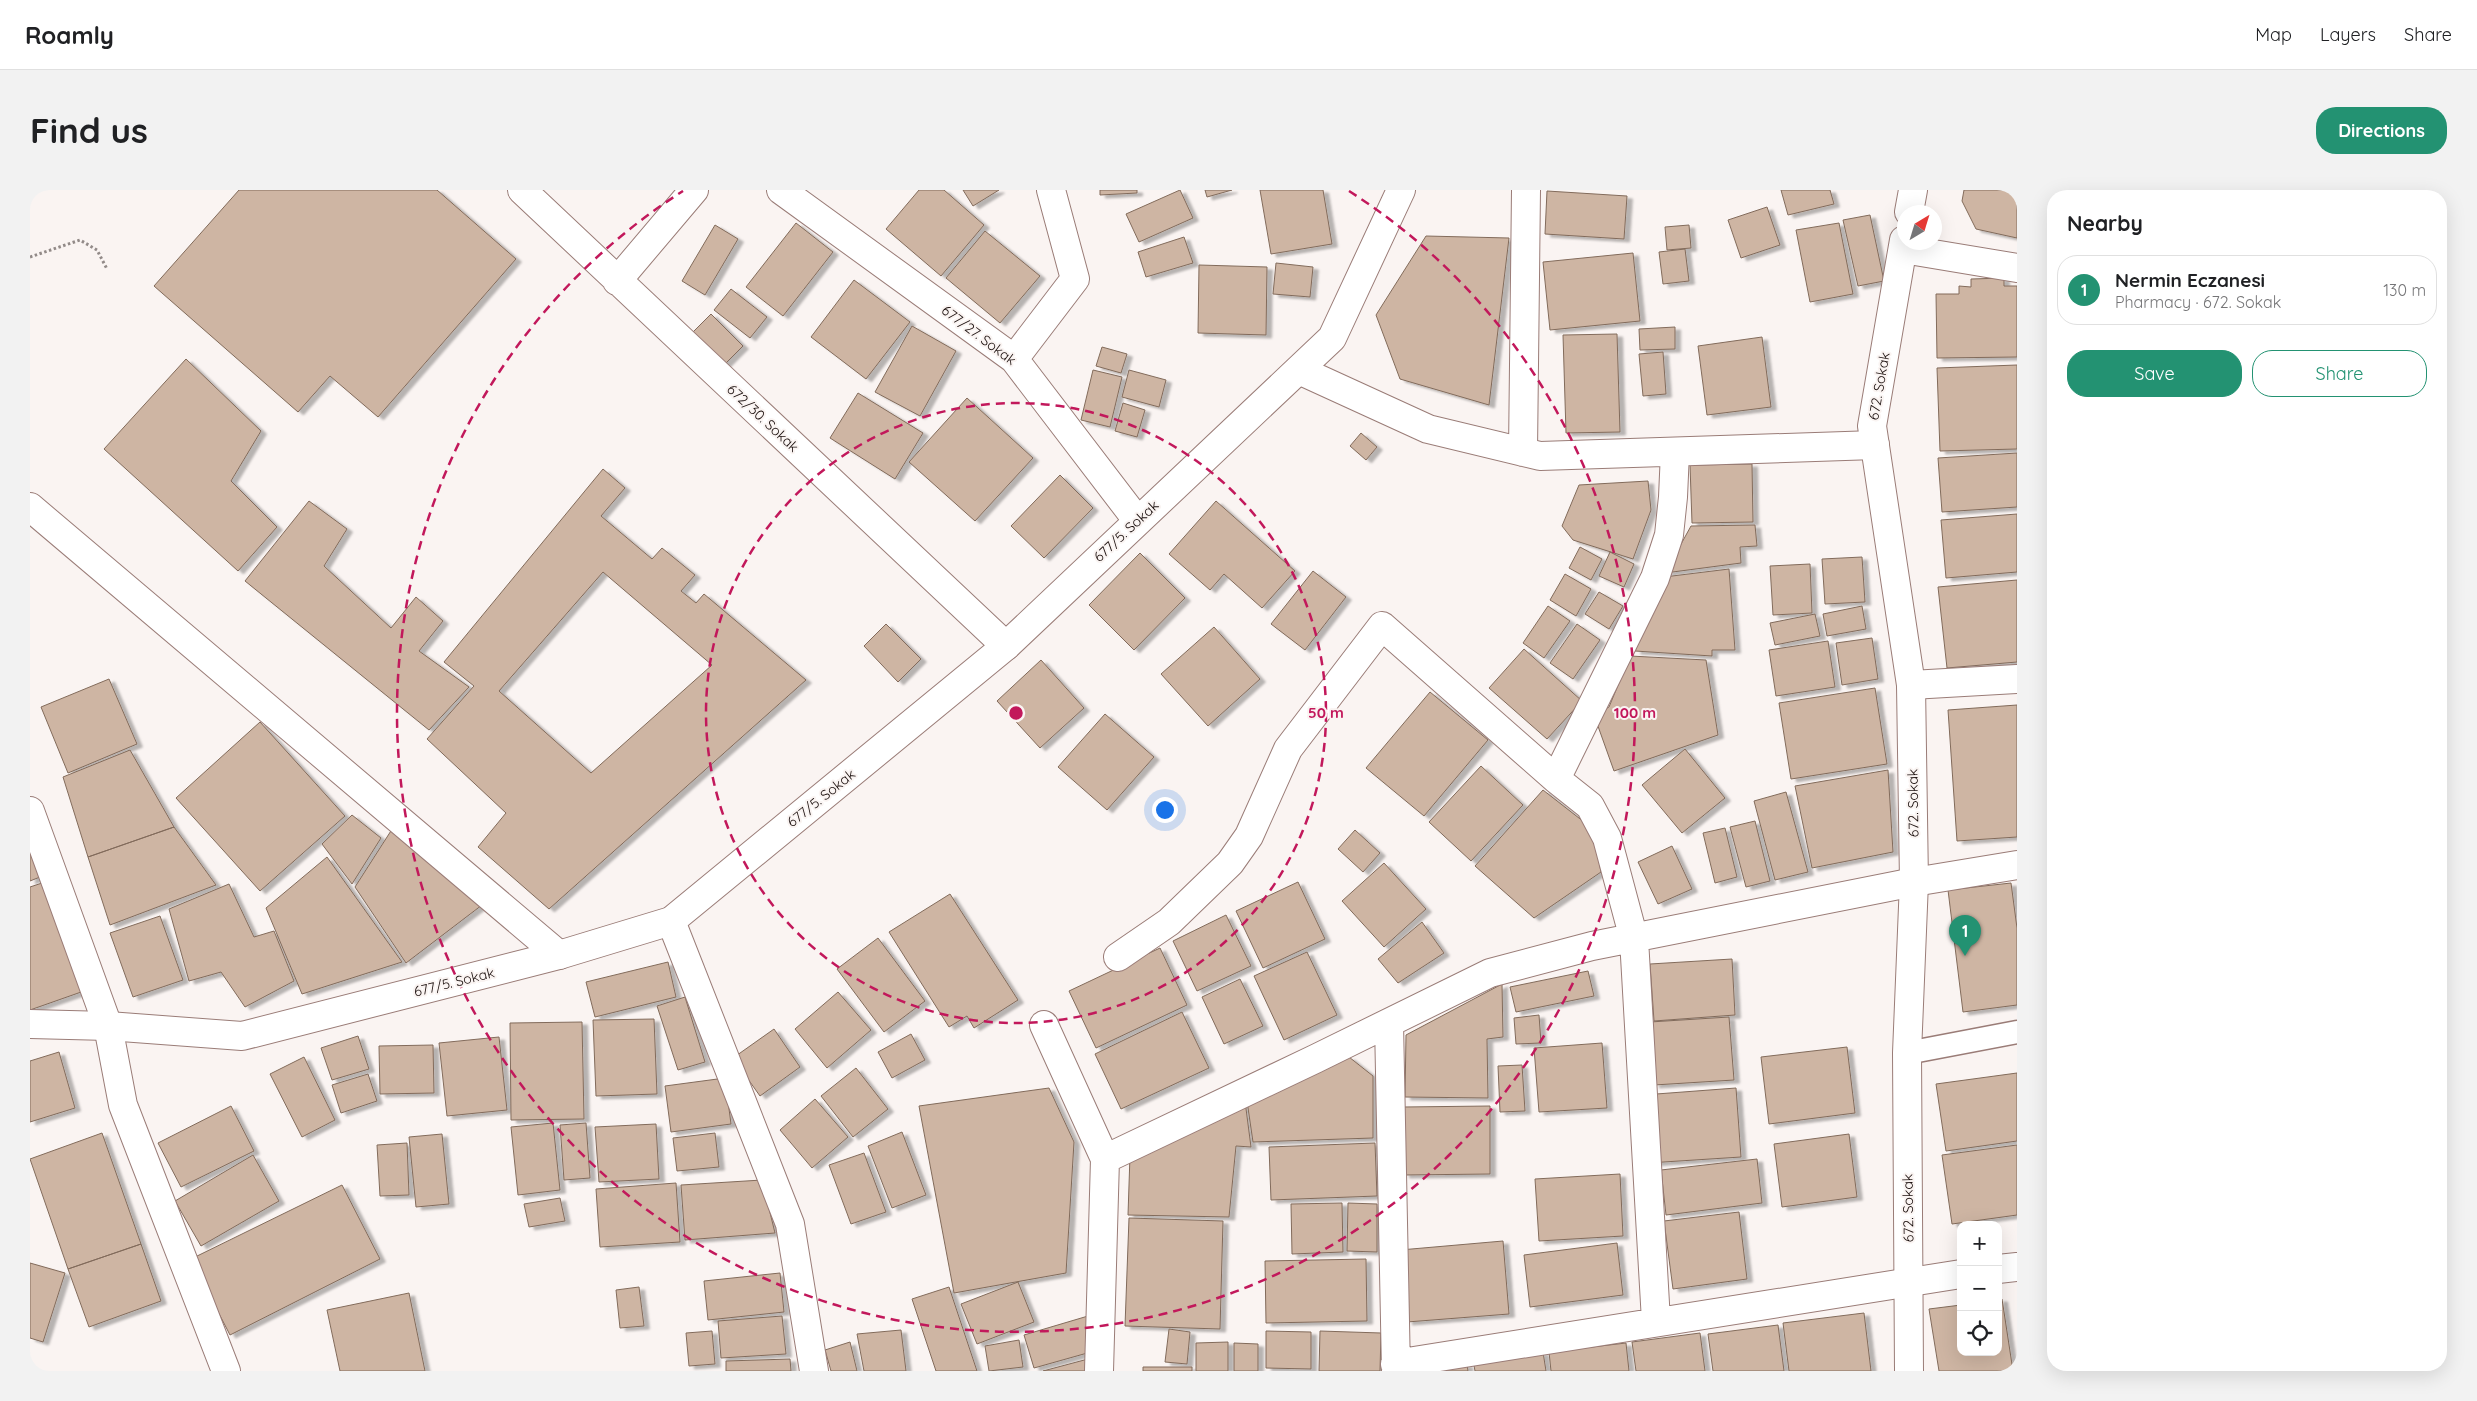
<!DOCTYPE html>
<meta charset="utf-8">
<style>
:root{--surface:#fff;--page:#f2f2f2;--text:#202124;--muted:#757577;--line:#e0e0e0;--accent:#239272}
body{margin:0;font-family:Quicksand,sans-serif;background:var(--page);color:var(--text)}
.controls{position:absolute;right:15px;bottom:15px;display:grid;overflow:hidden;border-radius:10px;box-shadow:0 5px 20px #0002}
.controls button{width:45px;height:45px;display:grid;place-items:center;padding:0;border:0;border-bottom:1px solid var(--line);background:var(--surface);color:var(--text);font:25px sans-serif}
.compass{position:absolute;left:1867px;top:15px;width:45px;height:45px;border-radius:50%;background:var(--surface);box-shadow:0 5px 20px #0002;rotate:38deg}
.you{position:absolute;left:1134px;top:619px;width:18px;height:18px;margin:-12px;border:4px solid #fff;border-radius:50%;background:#1a73e8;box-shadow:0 0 0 8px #1a73e833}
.badge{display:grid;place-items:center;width:32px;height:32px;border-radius:50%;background:var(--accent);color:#fff;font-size:16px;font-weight:700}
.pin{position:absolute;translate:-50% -41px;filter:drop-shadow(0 1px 2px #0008)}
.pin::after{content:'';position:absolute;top:26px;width:18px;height:15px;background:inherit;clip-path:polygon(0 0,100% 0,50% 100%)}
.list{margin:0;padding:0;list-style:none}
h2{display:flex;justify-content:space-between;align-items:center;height:65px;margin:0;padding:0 20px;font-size:21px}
h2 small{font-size:16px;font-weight:400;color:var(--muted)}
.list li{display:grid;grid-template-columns:32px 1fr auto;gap:15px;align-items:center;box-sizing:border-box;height:70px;margin:0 10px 10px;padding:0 10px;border:1px solid var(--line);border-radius:20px}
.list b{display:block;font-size:19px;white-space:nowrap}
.list p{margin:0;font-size:16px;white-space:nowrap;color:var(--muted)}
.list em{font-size:16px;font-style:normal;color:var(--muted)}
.actions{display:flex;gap:10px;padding:15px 20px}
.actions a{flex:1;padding:11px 0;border:1px solid var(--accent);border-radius:20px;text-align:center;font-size:18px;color:var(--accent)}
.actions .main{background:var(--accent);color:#fff}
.icon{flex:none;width:28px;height:28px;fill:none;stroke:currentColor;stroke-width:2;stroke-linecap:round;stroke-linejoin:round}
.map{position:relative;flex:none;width:1987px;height:1181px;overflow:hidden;border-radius:20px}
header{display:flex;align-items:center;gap:30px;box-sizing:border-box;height:70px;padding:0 25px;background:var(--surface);border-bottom:1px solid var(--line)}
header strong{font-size:24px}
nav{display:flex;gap:28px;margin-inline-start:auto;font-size:18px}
.intro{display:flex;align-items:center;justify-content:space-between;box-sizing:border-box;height:120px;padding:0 30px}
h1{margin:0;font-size:35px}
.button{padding:12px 22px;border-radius:20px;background:var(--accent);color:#fff;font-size:18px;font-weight:700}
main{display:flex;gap:30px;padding:0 30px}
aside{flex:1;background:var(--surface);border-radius:20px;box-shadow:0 5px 20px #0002}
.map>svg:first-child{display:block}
.building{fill:#ceb5a3;stroke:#826b5b;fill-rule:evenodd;filter:url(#shadow)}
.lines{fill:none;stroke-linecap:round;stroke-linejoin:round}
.service-casing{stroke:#9a7c77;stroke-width:25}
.minor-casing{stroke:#9a7c77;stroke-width:30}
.tertiary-casing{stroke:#9a7c77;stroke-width:30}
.path{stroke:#928a88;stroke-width:3;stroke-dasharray:2.5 2.5;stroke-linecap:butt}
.service{stroke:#fff;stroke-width:22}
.minor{stroke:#fff;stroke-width:28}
.tertiary{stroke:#fff;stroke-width:28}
.ring{fill:none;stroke:#c2185b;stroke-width:2.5;stroke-dasharray:9 6}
.labels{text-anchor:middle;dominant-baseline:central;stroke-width:4;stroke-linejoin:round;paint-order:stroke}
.street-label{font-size:14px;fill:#180d0b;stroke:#faf4f2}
.centre{fill:#c2185b;stroke:#faf4f2;stroke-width:2.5}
.ring-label{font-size:15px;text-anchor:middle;font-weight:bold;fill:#c2185b;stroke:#faf4f2;stroke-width:4;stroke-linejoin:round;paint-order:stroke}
</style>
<header>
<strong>Roamly</strong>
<nav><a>Map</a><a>Layers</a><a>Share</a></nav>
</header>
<div class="intro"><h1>Find us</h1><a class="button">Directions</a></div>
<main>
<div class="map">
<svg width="1987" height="1181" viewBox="0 0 1987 1181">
<defs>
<filter id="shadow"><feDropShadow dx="5.5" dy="3" stdDeviation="1" flood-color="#0004"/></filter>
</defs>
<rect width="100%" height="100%" fill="#faf4f2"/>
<!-- building -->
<path class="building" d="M 209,0 L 407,0 L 486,69 L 348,227 L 300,186 L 268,222 L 124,96 Z
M 889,0 L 914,0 L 954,35 L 911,86 L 856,39 Z
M 933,0 L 969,0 L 943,16 Z
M 1070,0 L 1107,0 L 1107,3 L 1070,5 Z
M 1150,0 L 1163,28 L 1109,52 L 1096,24 Z
M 1175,0 L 1202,0 L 1177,7 Z
M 1230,0 L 1293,0 L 1302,54 L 1241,64 Z
M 1751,0 L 1800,0 L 1804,14 L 1758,25 Z
M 1934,0 L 1987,0 L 1987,48 L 1946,39 L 1932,11 Z
M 1517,1 L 1597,6 L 1594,49 L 1515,44 Z
M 1737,17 L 1750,55 L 1711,68 L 1698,30 Z
M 1840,25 L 1854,91 L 1828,96 L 1813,30 Z
M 766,33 L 803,62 L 753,126 L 716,97 Z
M 1809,33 L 1823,104 L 1780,112 L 1766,40 Z
M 685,35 L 708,49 L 675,105 L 652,91 Z
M 1659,35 L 1661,58 L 1637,60 L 1635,37 Z
M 955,41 L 1010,86 L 970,133 L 916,88 Z
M 1396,46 L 1479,48 L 1459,215 L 1370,189 L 1346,125 Z
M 1154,47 L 1163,73 L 1116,87 L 1108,62 Z
M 1655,59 L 1659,91 L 1633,94 L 1629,62 Z
M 1603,63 L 1610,131 L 1520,140 L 1513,72 Z
M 1246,73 L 1283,77 L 1280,107 L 1243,104 Z
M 1169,75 L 1237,77 L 1236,145 L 1168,143 Z
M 1974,88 L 1974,96 L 1987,96 L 1987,167 L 1907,168 L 1906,104 L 1929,104 L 1929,96 L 1941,97 L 1941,89 Z
M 824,90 L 880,132 L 836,189 L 781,147 Z
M 701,99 L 737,127 L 720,148 L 684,120 Z
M 681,124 L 713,156 L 693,176 L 661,144 Z
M 882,136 L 926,161 L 890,226 L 845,202 Z
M 1645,137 L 1645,159 L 1610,160 L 1609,139 Z
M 1587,144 L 1590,242 L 1536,243 L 1533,145 Z
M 1732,147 L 1741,217 L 1677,225 L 1668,156 Z
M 1072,157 L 1097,164 L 1091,183 L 1066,176 Z
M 1633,162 L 1636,204 L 1613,206 L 1609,164 Z
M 156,169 L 231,241 L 201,291 L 247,337 L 208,381 L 74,259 Z
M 1987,175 L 1987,259 L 1910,261 L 1907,178 Z
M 1063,180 L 1092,187 L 1080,237 L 1051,230 Z
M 1099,180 L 1136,190 L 1129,217 L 1092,207 Z
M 828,203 L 893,243 L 865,289 L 800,248 Z
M 937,208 L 1003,268 L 945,331 L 879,272 Z
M 1093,213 L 1115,220 L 1107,247 L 1085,241 Z
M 1331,243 L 1347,257 L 1336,270 L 1320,256 Z
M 1987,263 L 1987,317 L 1912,322 L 1908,268 Z
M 1722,274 L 1723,332 L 1662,333 L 1660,275 Z
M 573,279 L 595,298 L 571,326 L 622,369 L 632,358 L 665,385 L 651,401 L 666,413 L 674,404 L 776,490 L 519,719 L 448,657 L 476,623 L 397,549 L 444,496 L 414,472 ZM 573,382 L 682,475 L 561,583 L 469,501 Z
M 1030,285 L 1063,318 L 1014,368 L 981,336 Z
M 1618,291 L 1621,320 L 1603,369 L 1543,350 L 1532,336 L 1549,295 Z
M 279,311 L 317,339 L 294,376 L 361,438 L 386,407 L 413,431 L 389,461 L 439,497 L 399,540 L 215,391 Z
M 1186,311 L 1265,381 L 1232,418 L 1194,384 L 1180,400 L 1139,364 Z
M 1987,324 L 1987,382 L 1916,388 L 1911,330 Z
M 1725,335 L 1727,356 L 1710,357 L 1711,373 L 1635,383 L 1661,336 Z
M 1550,357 L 1572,369 L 1561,390 L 1539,378 Z
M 1580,362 L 1604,374 L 1594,397 L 1569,386 Z
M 1110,363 L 1155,408 L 1104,460 L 1059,415 Z
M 1832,367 L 1835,412 L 1795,414 L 1792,369 Z
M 1780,374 L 1782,423 L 1743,425 L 1740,376 Z
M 1699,379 L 1705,460 L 1682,460 L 1682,466 L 1605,461 L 1634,387 Z
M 1283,381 L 1316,407 L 1275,460 L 1241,434 Z
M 1535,384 L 1561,399 L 1546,426 L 1520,410 Z
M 1987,390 L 1987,472 L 1917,478 L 1908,397 Z
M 1569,402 L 1593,416 L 1579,439 L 1555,424 Z
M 1518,416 L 1540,431 L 1514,468 L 1493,453 Z
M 1832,416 L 1836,439 L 1797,446 L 1793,424 Z
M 1785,424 L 1790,446 L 1745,455 L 1740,433 Z
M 856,434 L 891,469 L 868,492 L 834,456 Z
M 1547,434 L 1570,450 L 1543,489 L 1520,473 Z
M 1184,437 L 1230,489 L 1178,536 L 1131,484 Z
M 1842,448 L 1848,489 L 1812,495 L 1806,453 Z
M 1798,451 L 1805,497 L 1746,506 L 1739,460 Z
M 1494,459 L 1552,511 L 1517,549 L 1459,498 Z
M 1600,466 L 1676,470 L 1688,545 L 1584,581 L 1564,525 L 1579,517 Z
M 1011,470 L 1054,518 L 1010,558 L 967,511 Z
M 79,489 L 107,554 L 38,583 L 11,517 Z
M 1845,498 L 1857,574 L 1761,589 L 1749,513 Z
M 1400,502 L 1458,550 L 1394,626 L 1336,578 Z
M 1987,515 L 1987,647 L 1927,651 L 1918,520 Z
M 1075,524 L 1124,567 L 1077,620 L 1028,577 Z
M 230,532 L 315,626 L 230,701 L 146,608 Z
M 1655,559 L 1695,608 L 1652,643 L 1612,595 Z
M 100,560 L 144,637 L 58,667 L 33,587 Z
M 1451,576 L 1493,615 L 1441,671 L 1399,632 Z
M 1858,580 L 1863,662 L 1782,678 L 1765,596 Z
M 1513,600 L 1563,639 L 1571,682 L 1504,728 L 1445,676 Z
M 1756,602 L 1778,682 L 1745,690 L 1724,611 Z
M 322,625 L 351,648 L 322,694 L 292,654 Z
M 1725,631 L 1740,691 L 1716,697 L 1700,637 Z
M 366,633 L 452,715 L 376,773 L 325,697 Z
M 144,637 L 186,695 L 80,735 L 58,667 Z
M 1695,638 L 1707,687 L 1685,693 L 1673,643 Z
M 1325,640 L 1350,663 L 1333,682 L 1308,659 Z
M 0,650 L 15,685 L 0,691 Z
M 1642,656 L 1662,699 L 1628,714 L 1608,672 Z
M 297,667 L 372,772 L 272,804 L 236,718 Z
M 1354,673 L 1396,719 L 1354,757 L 1312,711 Z
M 15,692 L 54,801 L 0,820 L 0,697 Z
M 1268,692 L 1295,749 L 1233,778 L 1206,721 Z
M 1981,693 L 1987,738 L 1987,815 L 1933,822 L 1918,700 Z
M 199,694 L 224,747 L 244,741 L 264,791 L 215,817 L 191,782 L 159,791 L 139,719 Z
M 920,704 L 988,810 L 944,838 L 937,826 L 919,837 L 859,742 Z
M 1196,725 L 1221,776 L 1167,801 L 1143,751 Z
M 130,726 L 153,790 L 103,807 L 80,743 Z
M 1392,732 L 1414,763 L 1368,793 L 1348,769 Z
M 848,748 L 895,811 L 854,842 L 807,779 Z
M 1130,758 L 1157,815 L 1066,858 L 1039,801 Z
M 1277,762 L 1307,825 L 1254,850 L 1224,786 Z
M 1702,769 L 1705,825 L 1624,831 L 1620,774 Z
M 638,772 L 646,807 L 565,827 L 556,792 Z
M 1558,781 L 1564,806 L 1486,822 L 1480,797 Z
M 1210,789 L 1233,836 L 1194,854 L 1172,807 Z
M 1472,794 L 1473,847 L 1457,849 L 1458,908 L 1375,907 L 1376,845 Z
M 808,802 L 841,840 L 797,878 L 765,839 Z
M 655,807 L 675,872 L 648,880 L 627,816 Z
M 1152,822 L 1179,878 L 1091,919 L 1065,864 Z
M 1509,825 L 1511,853 L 1486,854 L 1484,828 Z
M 1699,827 L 1704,890 L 1624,895 L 1620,832 Z
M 624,829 L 627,904 L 566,906 L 563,830 Z
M 552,832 L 554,929 L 481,930 L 480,833 Z
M 744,839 L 770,877 L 730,906 L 703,868 Z
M 881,844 L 895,870 L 862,888 L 848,862 Z
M 328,846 L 339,879 L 302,890 L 291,858 Z
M 469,847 L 477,920 L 417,926 L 409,853 Z
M 1572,853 L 1577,918 L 1509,922 L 1504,858 Z
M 403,855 L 404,903 L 350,904 L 349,856 Z
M 1817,857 L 1825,923 L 1739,934 L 1731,867 Z
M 29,862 L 45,918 L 0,932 L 0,871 Z
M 274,867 L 305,930 L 272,947 L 240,884 Z
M 1319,867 L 1343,886 L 1343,948 L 1223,952 L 1217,911 Z
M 1492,875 L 1495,921 L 1470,922 L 1468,876 Z
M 826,878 L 858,919 L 823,947 L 791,906 Z
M 1987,883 L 1987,951 L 1916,961 L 1906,894 Z
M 338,884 L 347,911 L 311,923 L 302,895 Z
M 695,888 L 701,934 L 641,942 L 635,896 Z
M 1019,898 L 1044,952 L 1036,1083 L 924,1103 L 889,916 Z
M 1706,898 L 1711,967 L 1618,973 L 1613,905 Z
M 785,909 L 818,947 L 782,978 L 750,940 Z
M 1215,911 L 1221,957 L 1206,956 L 1199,1027 L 1098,1025 L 1100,965 Z
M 201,916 L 224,961 L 151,997 L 128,953 Z
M 1460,916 L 1460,984 L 1374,985 L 1373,917 Z
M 523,933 L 530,1000 L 488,1005 L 481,937 Z
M 556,933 L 560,988 L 534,990 L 530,935 Z
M 626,934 L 629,989 L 569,992 L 565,937 Z
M 872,942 L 896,1005 L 862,1018 L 838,956 Z
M 72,943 L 111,1054 L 38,1079 L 0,969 Z
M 685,943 L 689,977 L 647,981 L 643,948 Z
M 412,944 L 419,1014 L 386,1017 L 379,947 Z
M 1819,944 L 1827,1007 L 1752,1017 L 1744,954 Z
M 377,953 L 379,1005 L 350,1006 L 347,955 Z
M 1345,953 L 1347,1006 L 1241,1010 L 1239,957 Z
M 1987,955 L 1987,1025 L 1922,1034 L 1912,965 Z
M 834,963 L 856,1022 L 821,1034 L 799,975 Z
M 223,965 L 249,1011 L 171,1056 L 145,1011 Z
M 1727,969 L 1732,1013 L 1636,1025 L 1631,980 Z
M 1590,984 L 1593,1046 L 1509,1051 L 1505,989 Z
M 732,990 L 745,1043 L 655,1050 L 651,995 Z
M 646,993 L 650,1052 L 570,1057 L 566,999 Z
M 312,995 L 350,1069 L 200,1145 L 161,1069 Z
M 530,1008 L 535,1031 L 499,1037 L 494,1014 Z
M 1312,1013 L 1313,1062 L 1262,1064 L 1261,1014 Z
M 1318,1013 L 1347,1014 L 1347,1062 L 1317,1061 Z
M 1709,1022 L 1717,1089 L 1643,1099 L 1634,1031 Z
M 1099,1028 L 1193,1031 L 1190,1139 L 1095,1136 Z
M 1473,1051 L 1479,1124 L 1377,1132 L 1370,1060 Z
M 1587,1053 L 1593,1105 L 1500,1117 L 1494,1065 Z
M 111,1054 L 131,1111 L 59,1137 L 38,1079 Z
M 1336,1069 L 1337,1131 L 1236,1133 L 1235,1071 Z
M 0,1073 L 35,1083 L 13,1152 L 0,1148 Z
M 750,1083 L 754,1122 L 678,1130 L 674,1091 Z
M 988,1092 L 1004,1132 L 947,1154 L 931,1114 Z
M 609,1097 L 614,1136 L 590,1138 L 586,1100 Z
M 919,1097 L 947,1181 L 906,1181 L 882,1109 Z
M 379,1103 L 395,1181 L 310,1181 L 297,1120 Z
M 1968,1109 L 1972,1109 L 1983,1181 L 1909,1181 L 1899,1119 L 1931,1115 L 1931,1162 L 1968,1162 Z
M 1834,1123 L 1841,1181 L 1759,1181 L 1753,1133 Z
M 752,1126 L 756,1164 L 691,1168 L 688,1131 Z
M 1058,1126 L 1068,1160 L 1004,1178 L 994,1145 Z
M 1748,1135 L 1754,1181 L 1683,1181 L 1678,1144 Z
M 1139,1139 L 1160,1142 L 1157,1174 L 1135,1172 Z
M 871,1140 L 876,1181 L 834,1181 L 827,1144 Z
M 682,1141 L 685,1174 L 659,1176 L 656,1143 Z
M 1236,1141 L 1281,1142 L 1281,1179 L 1236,1178 Z
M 1290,1141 L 1351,1143 L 1350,1181 L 1289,1181 Z
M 1670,1143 L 1675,1181 L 1606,1181 L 1602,1152 Z
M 989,1150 L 993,1177 L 959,1181 L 955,1156 Z
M 820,1152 L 827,1181 L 801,1181 L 795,1160 Z
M 1198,1152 L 1198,1181 L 1166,1181 L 1166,1153 Z
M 1204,1153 L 1228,1154 L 1228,1181 L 1204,1181 Z
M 1596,1153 L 1599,1181 L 1521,1181 L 1519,1162 Z
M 1513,1162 L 1516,1181 L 1445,1181 L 1443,1170 Z
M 760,1169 L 761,1181 L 696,1181 L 696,1171 Z
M 1058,1169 L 1062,1181 L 1013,1181 Z
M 1437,1174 L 1438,1181 L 1384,1181 Z
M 1113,1177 L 1162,1177 L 1162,1181 L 1113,1181 Z"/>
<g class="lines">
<defs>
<path id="service" d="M 1877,863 L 1987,842"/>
<path id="minor" d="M 492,0 L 976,456
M 751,0 L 984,169 L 1107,330
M 1873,59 L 1987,78
M 587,91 L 664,0
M 984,169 L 1045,89 L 1021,0
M 1269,180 L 1398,239 L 1510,266 L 1845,255
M 1493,262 L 1496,0
M 0,317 L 529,765
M 1881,495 L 1987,489
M 1526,589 L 1625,388 L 1639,345 L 1643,307 L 1645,262
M 0,621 L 78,836 L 93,915 L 196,1181
M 641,731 L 760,1034 L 784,1181
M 1088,767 L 1139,732 L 1200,673 L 1219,646 L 1258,559 L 1352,436 L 1526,589 L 1560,616 L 1577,648 L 1604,749 L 1626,1131
M 1359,833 L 1366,1181
M 1014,835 L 1075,969 L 1069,1181
M 1075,969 L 1285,869 L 1460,783 L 1562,756 L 1884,692 L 1987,675
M 1968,1079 L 1987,1077
M 1365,1174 L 1931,1084"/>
<path id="tertiary" d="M 1879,22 L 1883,0
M 1874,50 L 1842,236 L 1881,495 L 1884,692 L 1877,863 L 1879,1181
M 0,834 L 78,836 L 212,846 L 529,765 L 641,731 L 976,456 L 1302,148 L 1371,0"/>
</defs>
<!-- service casing -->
<use href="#service" class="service-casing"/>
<!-- minor casing -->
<use href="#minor" class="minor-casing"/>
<!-- tertiary casing -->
<use href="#tertiary" class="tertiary-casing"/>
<!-- path -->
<path class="path" d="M 0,67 L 50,50 L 67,60 L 77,79"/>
<!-- service -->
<use href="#service" class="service"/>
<!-- minor -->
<use href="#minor" class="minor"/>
<!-- tertiary -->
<use href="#tertiary" class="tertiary"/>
</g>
<!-- distance rings -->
<g class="ring">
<circle cx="986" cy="523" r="310"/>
<path d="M1319 1A619 619 0 1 1 653 1"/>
</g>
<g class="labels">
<!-- street labels -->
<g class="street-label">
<text transform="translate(949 145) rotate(37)">677/27. Sokak</text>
<text transform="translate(1849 196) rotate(-80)">672. Sokak</text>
<text transform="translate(733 228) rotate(43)">672/30. Sokak</text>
<text transform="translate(1096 341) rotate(-43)">677/5. Sokak</text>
<text transform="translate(791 608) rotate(-39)">677/5. Sokak</text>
<text transform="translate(1883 613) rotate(-91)">672. Sokak</text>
<text transform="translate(424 792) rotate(-14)">677/5. Sokak</text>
<text transform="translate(1878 1018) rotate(-91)">672. Sokak</text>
</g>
</g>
<circle cx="986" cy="523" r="8" class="centre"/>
<g class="ring-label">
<text x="1296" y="528">50 m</text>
<text x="1605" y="528">100 m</text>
</g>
</svg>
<div class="controls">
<button>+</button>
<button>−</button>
<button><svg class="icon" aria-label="locate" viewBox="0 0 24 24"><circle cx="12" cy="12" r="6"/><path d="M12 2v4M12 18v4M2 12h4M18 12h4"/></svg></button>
</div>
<svg class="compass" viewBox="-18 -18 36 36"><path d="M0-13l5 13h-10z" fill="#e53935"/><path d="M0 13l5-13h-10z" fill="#757577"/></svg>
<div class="you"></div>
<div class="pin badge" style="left:1935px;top:766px">1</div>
</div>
<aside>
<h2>Nearby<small></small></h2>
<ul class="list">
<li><span class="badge">1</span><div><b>Nermin Eczanesi</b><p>Pharmacy · 672. Sokak</p></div><em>130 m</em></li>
</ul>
<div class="actions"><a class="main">Save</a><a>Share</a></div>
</aside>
</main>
